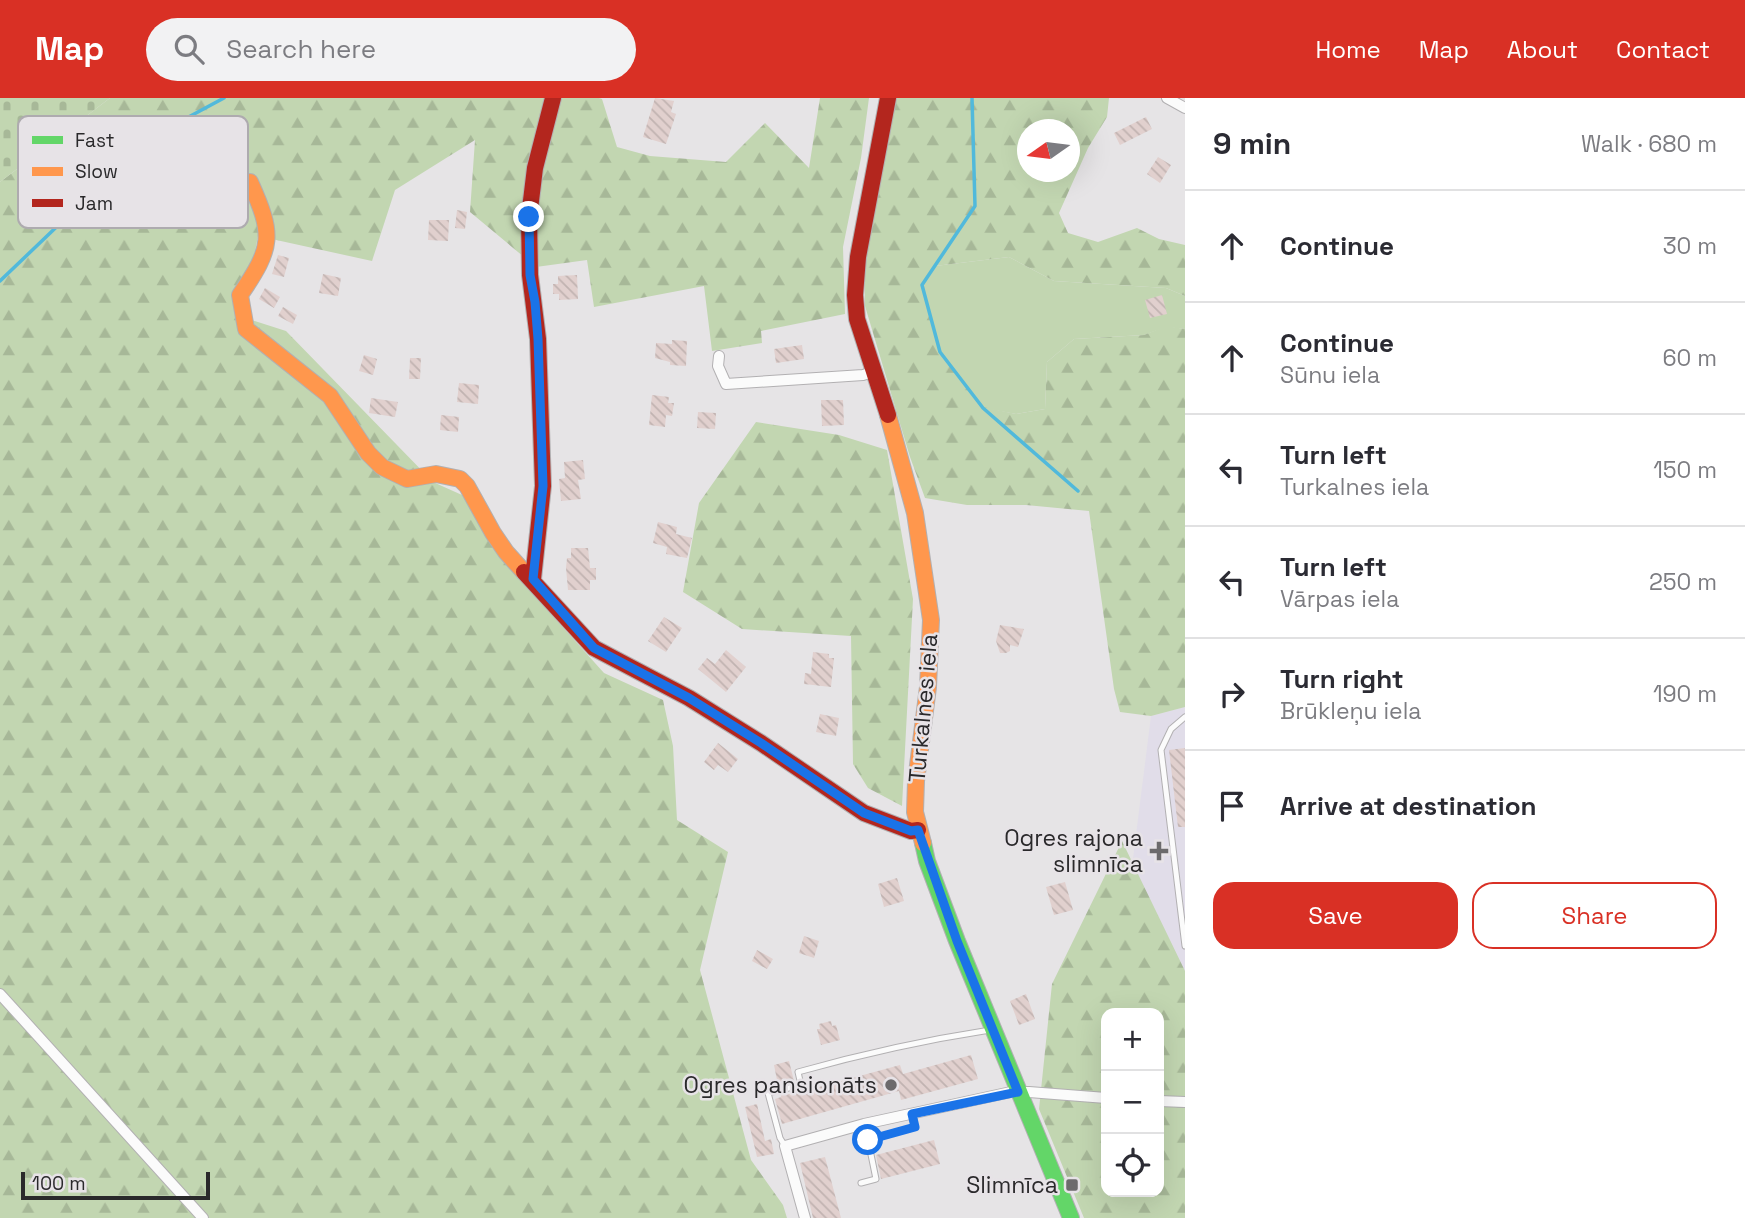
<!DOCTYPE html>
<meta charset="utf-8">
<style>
:root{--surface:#fff;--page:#f2f2f3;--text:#2b2b33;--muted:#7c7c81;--line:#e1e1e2;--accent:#d93025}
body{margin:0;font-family:"Space Grotesk",sans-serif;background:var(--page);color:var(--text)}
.controls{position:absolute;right:21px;bottom:21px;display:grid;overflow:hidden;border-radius:14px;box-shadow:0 7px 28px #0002}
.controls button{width:63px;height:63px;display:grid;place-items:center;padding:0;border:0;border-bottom:2px solid var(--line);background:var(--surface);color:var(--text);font:35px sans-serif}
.compass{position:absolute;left:1017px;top:21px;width:63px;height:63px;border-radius:50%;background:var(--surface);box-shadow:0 7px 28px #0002;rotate:256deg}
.scale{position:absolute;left:21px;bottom:18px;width:189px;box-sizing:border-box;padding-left:7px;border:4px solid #2a292b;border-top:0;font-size:19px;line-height:24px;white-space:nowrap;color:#2a292b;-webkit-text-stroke:5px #e7e3e7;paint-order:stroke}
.stop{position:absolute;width:21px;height:21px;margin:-16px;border:5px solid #1a73e8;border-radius:50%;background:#fff}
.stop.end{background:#1a73e8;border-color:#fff;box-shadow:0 2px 7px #0008}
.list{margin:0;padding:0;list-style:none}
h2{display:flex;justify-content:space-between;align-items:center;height:91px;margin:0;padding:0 28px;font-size:30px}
h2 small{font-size:23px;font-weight:400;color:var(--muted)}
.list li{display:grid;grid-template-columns:46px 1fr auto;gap:21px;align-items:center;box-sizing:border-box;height:112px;padding:0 28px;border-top:2px solid var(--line)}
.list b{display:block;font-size:26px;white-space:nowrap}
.list p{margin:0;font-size:23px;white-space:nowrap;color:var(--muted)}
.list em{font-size:23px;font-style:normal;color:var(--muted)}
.actions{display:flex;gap:14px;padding:21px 28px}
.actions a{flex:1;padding:16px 0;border:2px solid var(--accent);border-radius:21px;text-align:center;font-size:24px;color:var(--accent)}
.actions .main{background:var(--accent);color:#fff}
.icon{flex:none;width:38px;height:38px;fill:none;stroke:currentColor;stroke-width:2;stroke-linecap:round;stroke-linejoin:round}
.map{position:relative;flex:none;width:1185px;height:1120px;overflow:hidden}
header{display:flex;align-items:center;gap:42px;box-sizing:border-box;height:98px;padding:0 35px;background:var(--accent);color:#fff}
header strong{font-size:33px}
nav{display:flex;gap:38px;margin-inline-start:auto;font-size:24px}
.search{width:490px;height:63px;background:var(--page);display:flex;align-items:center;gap:18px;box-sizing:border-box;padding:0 24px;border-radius:38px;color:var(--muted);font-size:26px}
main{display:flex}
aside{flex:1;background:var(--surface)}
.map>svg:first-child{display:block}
.medical{fill:#e1dde9}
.grass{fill:#c2d6b1}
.forest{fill:url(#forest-firs);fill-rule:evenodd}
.cemetery{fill:url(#cemetery-stones)}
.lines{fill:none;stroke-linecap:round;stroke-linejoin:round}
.stream{stroke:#51b9db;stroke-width:3.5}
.building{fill:url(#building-back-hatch)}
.lane-casing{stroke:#b2b0b2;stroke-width:7}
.street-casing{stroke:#b2b0b2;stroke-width:12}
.fast-casing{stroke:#b2b0b2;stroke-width:18}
.slow-casing{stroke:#b2b0b2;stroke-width:18}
.jam-casing{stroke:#b2b0b2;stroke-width:18}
.lane{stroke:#fbfbfb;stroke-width:5}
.street{stroke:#fbfbfb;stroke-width:10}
.fast{stroke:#63d668;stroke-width:16}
.slow{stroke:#ff974d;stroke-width:16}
.jam{stroke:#b3261e;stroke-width:16}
.route{stroke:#1a73e8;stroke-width:9}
.poi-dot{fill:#6c6a6c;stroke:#e7e3e7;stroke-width:2.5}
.labels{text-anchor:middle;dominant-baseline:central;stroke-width:5;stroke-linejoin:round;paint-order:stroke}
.street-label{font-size:23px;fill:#2a292b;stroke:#e7e3e7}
.poi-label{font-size:23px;fill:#2a292b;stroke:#e7e3e7;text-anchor:end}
.key{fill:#e7e3e7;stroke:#aeabaf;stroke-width:2}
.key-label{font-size:19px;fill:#2a292b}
</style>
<header>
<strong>Map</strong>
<div class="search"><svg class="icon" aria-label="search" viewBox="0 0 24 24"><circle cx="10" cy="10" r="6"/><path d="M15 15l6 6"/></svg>Search here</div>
<nav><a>Home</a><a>Map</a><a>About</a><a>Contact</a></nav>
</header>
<main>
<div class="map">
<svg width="1185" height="1120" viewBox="0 0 1185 1120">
<defs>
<pattern id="forest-firs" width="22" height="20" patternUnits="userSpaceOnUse" patternTransform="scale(1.75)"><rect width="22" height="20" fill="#c2d6b1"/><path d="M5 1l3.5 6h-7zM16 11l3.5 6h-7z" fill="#a7b898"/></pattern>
<pattern id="cemetery-stones" width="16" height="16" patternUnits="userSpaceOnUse" patternTransform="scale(1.75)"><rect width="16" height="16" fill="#c2d6b1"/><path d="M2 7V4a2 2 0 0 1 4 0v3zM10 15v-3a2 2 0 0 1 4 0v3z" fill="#a7b898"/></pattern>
<pattern id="building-back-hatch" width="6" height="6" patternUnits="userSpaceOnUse" patternTransform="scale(1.75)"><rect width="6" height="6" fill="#e1d0ce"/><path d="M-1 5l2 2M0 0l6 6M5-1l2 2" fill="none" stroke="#c1b3b1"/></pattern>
</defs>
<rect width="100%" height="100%" fill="#e6e4e6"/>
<!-- medical -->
<path class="medical" d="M 1185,609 L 1185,889 L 1117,887 L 1151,618 Z"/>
<!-- grass -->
<path class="grass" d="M 1009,159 L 1054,183 L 1166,190 L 1185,198 L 1185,231 L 1166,229 L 1144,237 L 1074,241 L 1047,264 L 1045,311 L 1016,316 L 983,310 L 940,254 L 922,187 L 935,168 Z"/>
<!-- forest -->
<path class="forest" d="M 110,0 L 599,0 L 602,1 L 617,49 L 650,58 L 726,64 L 765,25 L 809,70 L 820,0 L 869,0 L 861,60 L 843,149 L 845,216 L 761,233 L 762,245 L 712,253 L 704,188 L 594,209 L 587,162 L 536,169 L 470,114 L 475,42 L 395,92 L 372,163 L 258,138 L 242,219 L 286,233 L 433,384 L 462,397 L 513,474 L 604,575 L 663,602 L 673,648 L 677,722 L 728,754 L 700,872 L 751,1062 L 783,1107 L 787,1120 L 0,1120 L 0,84 Z
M 891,0 L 1109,0 L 1107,19 L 1088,50 L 1059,115 L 1068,135 L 1098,144 L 1137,130 L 1159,141 L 1185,147 L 1185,198 L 1166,190 L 1054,183 L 1009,159 L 935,168 L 922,187 L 940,255 L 983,309 L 1016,316 L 1045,311 L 1047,264 L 1074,241 L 1144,237 L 1166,228 L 1185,231 L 1185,609 L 1151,618 L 1120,614 L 1114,591 L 1089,413 L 1026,407 L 967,407 L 925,400 L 910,359 L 865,208 L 864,149 ZM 1028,32 L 1070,32 L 1070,74 L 1028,74 Z
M 756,324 L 839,337 L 887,352 L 913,501 L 902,708 L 868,690 L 853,666 L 851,538 L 742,531 L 683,494 L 699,405 Z
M 1122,743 L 1185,873 L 1185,1120 L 1084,1120 L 1039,1011 L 1052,886 ZM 1106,915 L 1159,915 L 1159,1094 L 1106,1094 Z"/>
<!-- cemetery -->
<path class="cemetery" d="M 0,0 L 110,0 L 0,84 Z"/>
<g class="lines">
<!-- stream -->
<path class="stream" d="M 972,0 L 975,108 L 922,187 L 940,254 L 983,310 L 1078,393
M 0,183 L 93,94 L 183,22 L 224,0"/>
</g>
<!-- building -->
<path class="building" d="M 655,0 L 674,3 L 671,14 L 676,16 L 666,46 L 643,39 Z
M 1146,19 L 1152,31 L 1120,47 L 1114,35 Z
M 1158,59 L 1171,67 L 1160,85 L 1147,76 Z
M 457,112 L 467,114 L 465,131 L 455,130 Z
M 429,122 L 449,122 L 448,143 L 428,142 Z
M 278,157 L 289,160 L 284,179 L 272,176 Z
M 323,176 L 341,180 L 338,198 L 319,195 Z
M 577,177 L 578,201 L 559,202 L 559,196 L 553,196 L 553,186 L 558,186 L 558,178 Z
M 265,190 L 280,199 L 274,210 L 259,201 Z
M 1162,197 L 1167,216 L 1150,220 L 1145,202 Z
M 283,209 L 297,217 L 293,226 L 278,218 Z
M 672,242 L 687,243 L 686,268 L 670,267 L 670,264 L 655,260 L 656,245 L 672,246 Z
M 802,247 L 804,261 L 776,265 L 774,251 Z
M 364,257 L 377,261 L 373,277 L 359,273 Z
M 410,260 L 421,260 L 420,281 L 409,281 Z
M 459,285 L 479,287 L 478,306 L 457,304 Z
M 652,297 L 669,299 L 668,305 L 674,305 L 672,318 L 666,317 L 665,329 L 649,327 Z
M 371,300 L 398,304 L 395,319 L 369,315 Z
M 821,302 L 843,302 L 844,327 L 822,328 Z
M 698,314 L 716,315 L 715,331 L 697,330 Z
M 441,317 L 459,319 L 458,334 L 440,332 Z
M 583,362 L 585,381 L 578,382 L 581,401 L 561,403 L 559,381 L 565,380 L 564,364 Z
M 658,424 L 677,429 L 676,436 L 692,440 L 687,460 L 666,456 L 667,449 L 653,445 Z
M 571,450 L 588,450 L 590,470 L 596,470 L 596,482 L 590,482 L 590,492 L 568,492 L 566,470 L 567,460 L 571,460 Z
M 664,519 L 682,530 L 666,554 L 648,543 Z
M 1000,527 L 1024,531 L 1018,549 L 1010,547 L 1010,553 L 1006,555 L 1000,555 L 996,543 Z
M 726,552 L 746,569 L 726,594 L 698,571 L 707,560 L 715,566 Z
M 813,554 L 829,556 L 829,560 L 834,560 L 831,589 L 804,586 L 805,575 L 811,576 Z
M 820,616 L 839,620 L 836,638 L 816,634 Z
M 718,645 L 738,661 L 728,674 L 718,667 L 714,672 L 704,664 Z
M 1185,650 L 1185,729 L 1178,729 L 1169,652 Z
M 897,780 L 904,803 L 884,809 L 878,786 Z
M 1065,784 L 1073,812 L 1054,817 L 1046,789 Z
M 804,838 L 819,843 L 814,860 L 799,855 Z
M 757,852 L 773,861 L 767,871 L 752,863 Z
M 1026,896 L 1035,921 L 1019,927 L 1010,903 Z
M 831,923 L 832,928 L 836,927 L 840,942 L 821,947 L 817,931 L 820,931 L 819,926 Z
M 971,957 L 978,981 L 901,1002 L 899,993 L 782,1026 L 775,1001 L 781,999 L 781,997 L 797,995 L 900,967 L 903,976 Z
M 789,963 L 794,983 L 778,987 L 774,967 Z
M 757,1006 L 765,1043 L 771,1041 L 774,1056 L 757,1059 L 745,1009 Z
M 934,1042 L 940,1066 L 881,1081 L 876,1057 Z
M 825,1059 L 841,1120 L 813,1120 L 800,1065 Z"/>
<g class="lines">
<defs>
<path id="lane" d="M 1185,619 L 1171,631 L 1161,652 L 1185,848
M 864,1026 L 868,1042 L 915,1029 L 913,1017
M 785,1048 L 780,1040 L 768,995 L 801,987 L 798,974 C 862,956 925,942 990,932
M 861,1085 L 876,1081 L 868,1042"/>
<path id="street" d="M 1167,0 L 1185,10
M 719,258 L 718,268 L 726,286 L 863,277 L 873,274
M 0,896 L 203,1120
M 1159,1003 L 1185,1004
M 805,1120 L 785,1048 L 864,1026 L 1011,994 L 1029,994 L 1106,1000"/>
<path id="fast" d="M 923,745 L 927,763 L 957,843 L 1071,1120"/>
<path id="slow" d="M 250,84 C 274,137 273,149 240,197 L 246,231 L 330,298 L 368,355 L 382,369 L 407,381 L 436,376 L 460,381 L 467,388 L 493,435 L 506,454 L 524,474
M 888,317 L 915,415 L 931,522 L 928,589 L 916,683 L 915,714 L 923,745"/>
<path id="jam" d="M 888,0 L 858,159 L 855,197 L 857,221 L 888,317
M 524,474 L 594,550 L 689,600 L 761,645 L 864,715 L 911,733 L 918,732
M 533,481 L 543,388 L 538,241 L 530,177 L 529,119 L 535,70 L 553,0"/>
</defs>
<!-- lane casing -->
<use href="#lane" class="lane-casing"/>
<!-- street casing -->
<use href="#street" class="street-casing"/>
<!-- fast casing -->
<use href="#fast" class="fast-casing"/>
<!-- slow casing -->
<use href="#slow" class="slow-casing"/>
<!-- jam casing -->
<use href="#jam" class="jam-casing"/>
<!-- lane -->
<use href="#lane" class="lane"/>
<!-- street -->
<use href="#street" class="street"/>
<!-- fast -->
<use href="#fast" class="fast"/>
<!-- slow -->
<use href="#slow" class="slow"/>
<!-- jam -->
<use href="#jam" class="jam"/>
</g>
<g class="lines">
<!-- route -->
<path class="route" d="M 529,119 L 530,177 L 535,204 L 538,241 L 543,388 L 533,481 L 594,550 L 689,600 L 761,645 L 864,715 L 911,733 L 918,732 L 957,843 L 1018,994 L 912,1016 L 915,1029 L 868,1042"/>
</g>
<!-- markers -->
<g class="poi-dot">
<path d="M1155.5 742.5h7v7h7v7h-7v7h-7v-7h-7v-7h7z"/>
<circle cx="891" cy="987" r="7"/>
<rect x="1065" y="1080" width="14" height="14" rx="3.5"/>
</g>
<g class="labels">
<!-- street labels -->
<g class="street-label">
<text transform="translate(923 610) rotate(-85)">Turkalnes iela</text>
</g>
<!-- poi labels -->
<g class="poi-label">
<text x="1143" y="740">Ogres rajona<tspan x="1143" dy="26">slimnīca</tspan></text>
<text x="877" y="987">Ogres pansionāts</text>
<text x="1058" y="1087">Slimnīca</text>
</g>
</g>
<!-- legend -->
<rect x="18" y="18" width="230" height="112" rx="10" class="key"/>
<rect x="32" y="38" width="31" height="8" fill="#63d668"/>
<rect x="32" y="69" width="31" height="9" fill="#ff974d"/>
<rect x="32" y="101" width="31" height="8" fill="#b3261e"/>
<g class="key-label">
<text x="75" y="49">Fast</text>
<text x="75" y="80">Slow</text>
<text x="75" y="112">Jam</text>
</g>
</svg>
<div class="controls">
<button>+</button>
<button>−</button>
<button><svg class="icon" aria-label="locate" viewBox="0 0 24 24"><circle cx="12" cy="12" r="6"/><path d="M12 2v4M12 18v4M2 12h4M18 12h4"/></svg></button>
</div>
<svg class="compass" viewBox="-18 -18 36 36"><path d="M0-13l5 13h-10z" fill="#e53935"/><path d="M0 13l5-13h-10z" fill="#7c7c81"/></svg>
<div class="scale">100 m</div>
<div class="stop" style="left:868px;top:1042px"></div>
<div class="stop end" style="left:529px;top:119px"></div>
</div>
<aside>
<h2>9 min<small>Walk · 680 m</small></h2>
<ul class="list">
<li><svg class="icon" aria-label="ahead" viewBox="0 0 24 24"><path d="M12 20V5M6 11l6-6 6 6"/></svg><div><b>Continue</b></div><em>30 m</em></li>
<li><svg class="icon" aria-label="ahead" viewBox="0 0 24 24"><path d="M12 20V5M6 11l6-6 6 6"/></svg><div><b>Continue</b><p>Sūnu iela</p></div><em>60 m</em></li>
<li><svg class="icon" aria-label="left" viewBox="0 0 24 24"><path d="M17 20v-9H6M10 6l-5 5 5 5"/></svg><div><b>Turn left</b><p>Turkalnes iela</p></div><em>150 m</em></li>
<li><svg class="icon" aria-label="left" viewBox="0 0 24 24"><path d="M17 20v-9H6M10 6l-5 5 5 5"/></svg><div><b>Turn left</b><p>Vārpas iela</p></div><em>250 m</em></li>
<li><svg class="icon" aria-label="right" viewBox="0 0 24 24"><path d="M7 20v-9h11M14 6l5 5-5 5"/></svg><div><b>Turn right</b><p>Brūkleņu iela</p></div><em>190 m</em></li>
<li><svg class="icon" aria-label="arrive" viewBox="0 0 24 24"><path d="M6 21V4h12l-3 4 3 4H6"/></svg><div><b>Arrive at destination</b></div></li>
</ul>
<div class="actions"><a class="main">Save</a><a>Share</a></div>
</aside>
</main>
